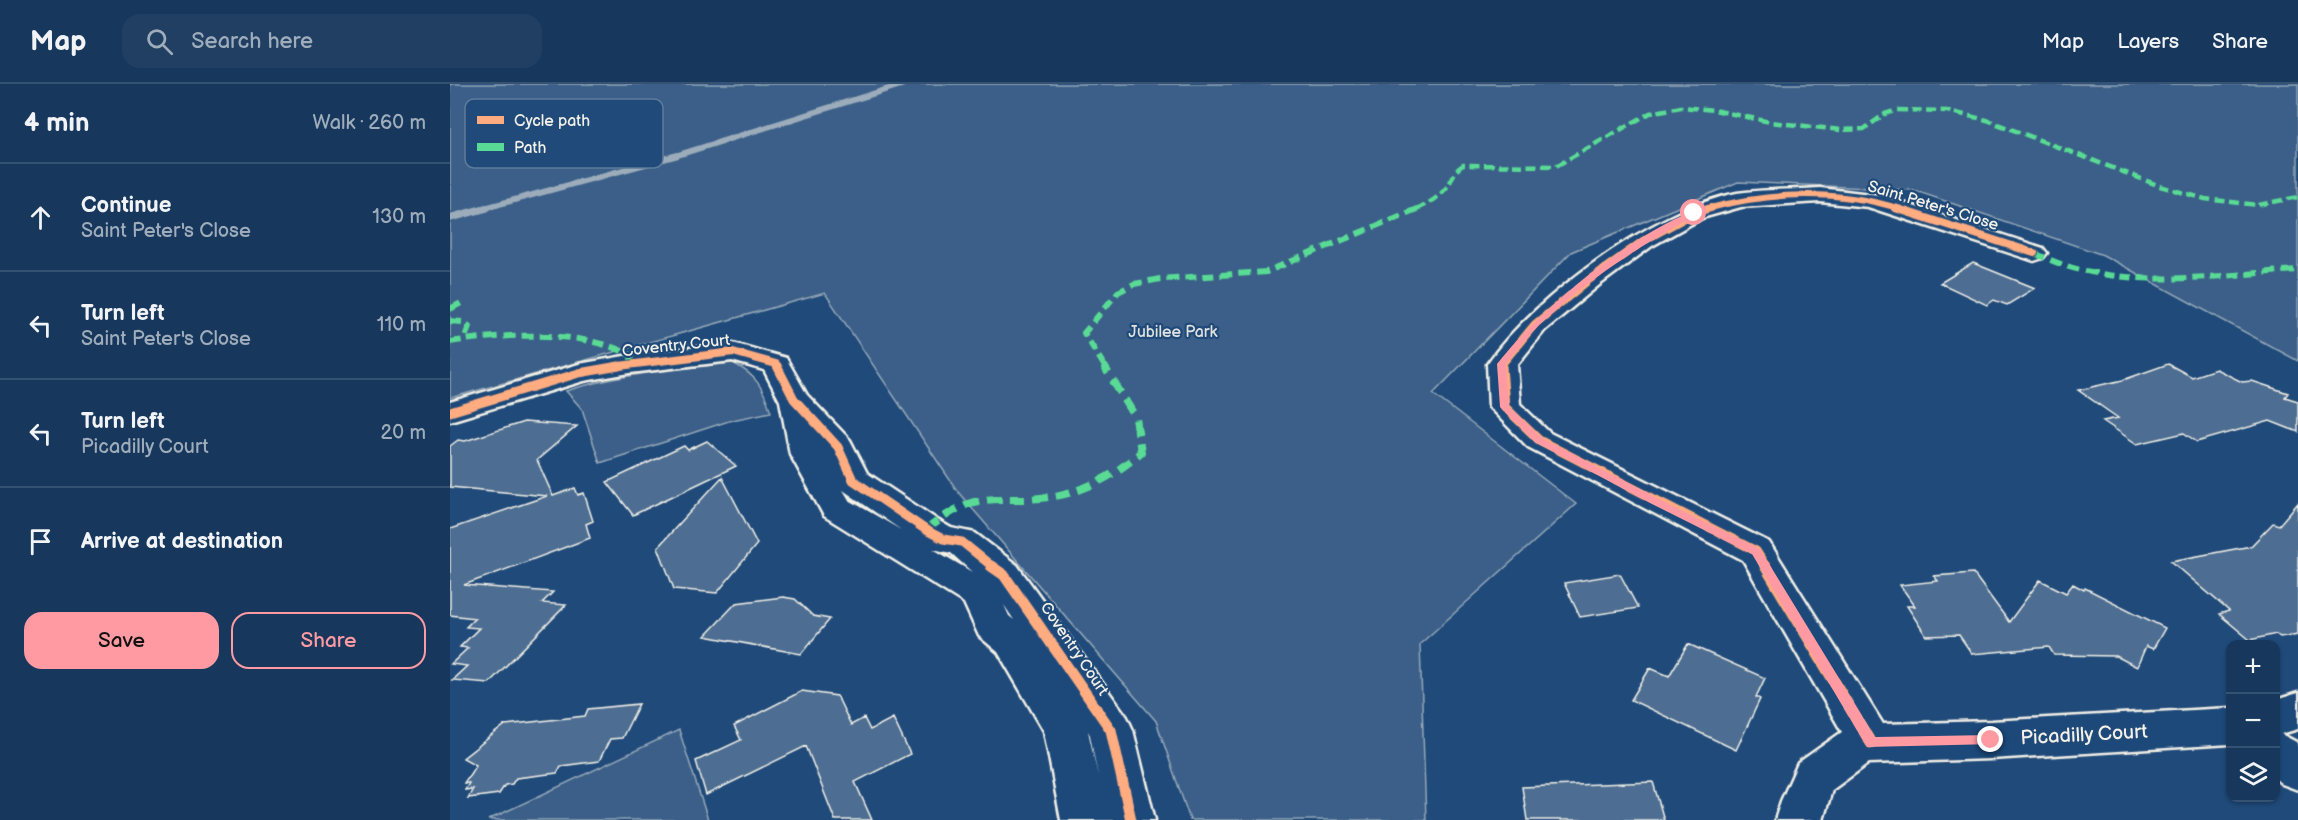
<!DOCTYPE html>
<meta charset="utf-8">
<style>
:root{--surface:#17385c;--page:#203f62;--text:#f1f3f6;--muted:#9eacbb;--line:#365272;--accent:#ff9aa2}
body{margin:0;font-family:"Balsamiq Sans",sans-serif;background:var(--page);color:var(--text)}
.controls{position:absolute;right:18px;bottom:18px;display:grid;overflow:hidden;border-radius:12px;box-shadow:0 2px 4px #0004}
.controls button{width:54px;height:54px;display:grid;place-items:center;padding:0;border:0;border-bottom:2px solid var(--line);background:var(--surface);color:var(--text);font:30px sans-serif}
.stop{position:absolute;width:18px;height:18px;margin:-14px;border:4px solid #ff9aa2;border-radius:50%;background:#fff}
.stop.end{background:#ff9aa2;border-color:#fff;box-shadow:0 2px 6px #0008}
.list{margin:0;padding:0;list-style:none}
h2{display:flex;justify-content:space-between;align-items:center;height:78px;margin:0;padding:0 24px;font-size:26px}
h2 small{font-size:20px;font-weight:400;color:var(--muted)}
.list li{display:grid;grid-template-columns:39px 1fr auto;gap:18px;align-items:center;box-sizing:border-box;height:108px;padding:0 24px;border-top:2px solid var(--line)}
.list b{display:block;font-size:22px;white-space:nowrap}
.list p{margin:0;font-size:20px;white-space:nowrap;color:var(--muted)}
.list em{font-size:20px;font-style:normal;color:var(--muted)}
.actions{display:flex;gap:12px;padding:18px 24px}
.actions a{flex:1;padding:14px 0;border:2px solid var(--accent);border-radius:18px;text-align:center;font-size:21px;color:var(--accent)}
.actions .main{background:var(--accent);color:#111}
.icon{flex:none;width:33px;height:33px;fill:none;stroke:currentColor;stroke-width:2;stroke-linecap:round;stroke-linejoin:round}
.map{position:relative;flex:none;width:1848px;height:736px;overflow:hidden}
header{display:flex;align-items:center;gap:36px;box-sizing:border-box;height:84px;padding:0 30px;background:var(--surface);border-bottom:2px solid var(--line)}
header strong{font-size:28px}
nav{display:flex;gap:33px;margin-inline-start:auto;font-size:21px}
.search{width:420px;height:54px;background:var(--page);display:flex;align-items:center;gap:15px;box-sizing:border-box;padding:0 21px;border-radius:18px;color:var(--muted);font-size:22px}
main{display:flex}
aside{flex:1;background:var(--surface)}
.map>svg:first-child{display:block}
.green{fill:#3a5f88;stroke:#97a8b8;stroke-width:1.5}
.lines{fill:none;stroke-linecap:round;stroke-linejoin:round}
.stream-far1{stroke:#9cacbb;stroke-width:6}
.stream{stroke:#9cacbb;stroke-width:8}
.building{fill:#4d6e92;stroke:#f4f1e8;stroke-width:1.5}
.minor-casing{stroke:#f4f1e8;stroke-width:5}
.minor{fill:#1f4a7a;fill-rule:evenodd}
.quiet-far2{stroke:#5adb95;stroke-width:4.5;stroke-dasharray:10 4.5;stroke-linecap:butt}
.quiet-far1{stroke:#5adb95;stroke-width:6;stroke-dasharray:12 6;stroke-linecap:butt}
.quiet{stroke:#5adb95;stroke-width:8;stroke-dasharray:15 8;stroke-linecap:butt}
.cycleway-far3-casing{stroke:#1f4a7a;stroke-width:8}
.cycleway-far2-casing{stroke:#1f4a7a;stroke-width:10}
.cycleway-far1-casing{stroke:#1f4a7a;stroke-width:13}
.cycleway-casing{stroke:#1f4a7a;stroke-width:15}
.cycleway-far3{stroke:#ffac80;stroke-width:6}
.cycleway-far2{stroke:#ffac80;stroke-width:8}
.cycleway-far1{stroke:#ffac80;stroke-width:9}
.cycleway{stroke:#ffac80;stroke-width:11}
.route{fill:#ff9aa2}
.labels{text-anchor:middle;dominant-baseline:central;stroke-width:4.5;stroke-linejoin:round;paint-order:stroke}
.street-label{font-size:16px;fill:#f4f1e8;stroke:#1f4a7a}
.park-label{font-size:16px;fill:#e1e2de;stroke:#1f4a7a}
.near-street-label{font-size:20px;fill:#f4f1e8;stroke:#1f4a7a}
.key{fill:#1f4a7a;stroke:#5f7c9b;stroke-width:1.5}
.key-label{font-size:16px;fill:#f4f1e8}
</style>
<header>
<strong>Map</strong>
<div class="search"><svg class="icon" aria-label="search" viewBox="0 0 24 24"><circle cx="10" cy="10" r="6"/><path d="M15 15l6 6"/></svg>Search here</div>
<nav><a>Map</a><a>Layers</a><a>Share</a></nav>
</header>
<main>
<aside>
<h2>4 min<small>Walk · 260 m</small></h2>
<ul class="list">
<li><svg class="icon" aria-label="ahead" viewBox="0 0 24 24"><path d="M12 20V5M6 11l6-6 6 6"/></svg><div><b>Continue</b><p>Saint Peter's Close</p></div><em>130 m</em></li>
<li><svg class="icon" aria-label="left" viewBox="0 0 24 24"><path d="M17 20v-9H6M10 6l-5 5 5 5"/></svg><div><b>Turn left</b><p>Saint Peter's Close</p></div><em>110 m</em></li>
<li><svg class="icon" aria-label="left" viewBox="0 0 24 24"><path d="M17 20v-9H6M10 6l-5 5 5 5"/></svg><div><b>Turn left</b><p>Picadilly Court</p></div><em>20 m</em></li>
<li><svg class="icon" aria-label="arrive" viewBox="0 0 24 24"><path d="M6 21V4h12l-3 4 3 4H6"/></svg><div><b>Arrive at destination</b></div></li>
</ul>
<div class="actions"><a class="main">Save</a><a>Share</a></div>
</aside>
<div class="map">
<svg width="1848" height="736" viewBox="0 0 1848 736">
<rect width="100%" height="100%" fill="#1f4a7a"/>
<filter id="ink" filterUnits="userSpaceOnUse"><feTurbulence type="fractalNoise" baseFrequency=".0167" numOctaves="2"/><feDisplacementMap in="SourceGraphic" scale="12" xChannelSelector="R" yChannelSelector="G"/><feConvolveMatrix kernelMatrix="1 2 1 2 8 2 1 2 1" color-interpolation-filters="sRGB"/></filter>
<g filter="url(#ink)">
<!-- green -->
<path class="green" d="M 0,0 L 1848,0 L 1848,277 L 1653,171 L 1463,106 L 1288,98 L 1121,168 L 983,310 L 1126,420 L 970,560 L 976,736 L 740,736 L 706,637 L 508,408 L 375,209 L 0,314 Z
M 283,279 C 306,291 313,303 321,328 L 282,336 L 150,379 L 132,325 L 116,307 C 169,290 227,285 283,279 Z
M 229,646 L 258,736 L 38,736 Z"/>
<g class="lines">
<!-- stream-far1 -->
<path class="stream-far1" d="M 31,125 L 228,71 L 454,0"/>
<!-- stream -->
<path class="stream" d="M 0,134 L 36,124"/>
</g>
<!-- building -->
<path class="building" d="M 1523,179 L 1585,204 L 1557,221 L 1544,216 L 1537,221 L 1490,199 Z
M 1718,280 L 1742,293 L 1766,285 L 1792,298 L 1802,297 L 1838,309 L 1835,313 L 1848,317 L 1848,348 L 1820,337 L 1747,358 L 1734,349 L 1687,360 L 1653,337 L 1668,334 L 1628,306 L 1673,296 Z
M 74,338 L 127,342 L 87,376 L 103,412 L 125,404 L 128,411 L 134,409 L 143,437 L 136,440 L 140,454 L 14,501 L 103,508 L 92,519 L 116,521 L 39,599 L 2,596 L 17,582 L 1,580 L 18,564 L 10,563 L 29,544 L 16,543 L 25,534 L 0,531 L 0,445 L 97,412 L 0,403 L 0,362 L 8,356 L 15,357 Z
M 257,357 L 286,382 L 183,431 L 157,398 L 234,362 L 238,366 Z
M 272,393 L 307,460 L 267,509 L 224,505 L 208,463 Z
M 1848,419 L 1848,550 L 1830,553 L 1826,550 L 1800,556 L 1769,530 L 1779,527 L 1721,477 L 1801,462 L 1823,439 L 1829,441 Z
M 1523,489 L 1559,538 L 1590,496 L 1616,509 L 1623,500 L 1634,506 L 1635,504 L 1715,544 L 1703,565 L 1696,562 L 1687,583 L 1666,572 L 1604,571 L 1599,563 L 1522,570 L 1509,551 L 1476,552 L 1457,522 L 1465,522 L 1450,501 L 1488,497 L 1484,492 Z
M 1170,490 L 1188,524 L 1130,533 L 1114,499 Z
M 333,513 L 345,515 L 363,532 L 380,535 L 351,570 L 255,552 L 286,519 Z
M 1238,560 L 1315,594 L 1306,613 L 1310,615 L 1286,666 L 1181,616 L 1200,584 L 1219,592 Z
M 352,607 L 387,612 L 401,641 L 414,634 L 420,646 L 443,634 L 460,670 L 405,698 L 422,736 L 385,736 L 356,662 L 256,711 L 246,677 L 291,656 L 284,642 Z
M 189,620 L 172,654 L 160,655 L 149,677 L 111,682 L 107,689 L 66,694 L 62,700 L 55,701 L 49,710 L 18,714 L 23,705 L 15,706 L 19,699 L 14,699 L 26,681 L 13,674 L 55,641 L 135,632 L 138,625 Z
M 1203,698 L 1214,736 L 1077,736 L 1072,703 Z"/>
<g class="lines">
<defs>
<path id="minor" d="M 1370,104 L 1429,111 L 1593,164 L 1597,169 L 1593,174 L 1584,177 L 1575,174 L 1418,123 L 1370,118 L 1291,123 L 1252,134 L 1202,162 L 1148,202 L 1095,246 L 1067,281 L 1070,320 L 1100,349 L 1319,458 L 1433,640 L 1541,637 L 1780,624 L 1780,660 L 1541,675 L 1419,679 L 1382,706 L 1373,736 L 1325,736 L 1331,717 L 1348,679 L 1392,648 L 1293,476 L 1078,363 L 1039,323 L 1037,280 C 1085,212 1205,125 1287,109 C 1314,105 1343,106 1370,104 Z
M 283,259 L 336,274 L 357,311 L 400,356 L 417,389 L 489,437 L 501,444 L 525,449 L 567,481 L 677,633 L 683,646 L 705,736 L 611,736 L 594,647 L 548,568 L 529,552 L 514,519 L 374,432 L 340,370 L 330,317 L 314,286 L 282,277 L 180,289 L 134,297 L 0,337 L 0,318 L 129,280 L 180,271 ZM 393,406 L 451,446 L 399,416 ZM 483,465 L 501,469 L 522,488 ZM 554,521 L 564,536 L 559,532 ZM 638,647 L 640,651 L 648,692 Z
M 1848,609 L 1848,645 L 1831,650 L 1848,659 L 1848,706 L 1832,700 L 1826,695 L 1826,616 Z"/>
</defs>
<!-- minor casing -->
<use href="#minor" class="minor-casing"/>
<!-- minor -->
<use href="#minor" class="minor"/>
<!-- quiet-far2 -->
<path class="quiet-far2" d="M 966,125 C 978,120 988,114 997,103 C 1004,94 1001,89 1013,81 L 1106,82 L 1200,29 L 1231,23 L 1264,26 L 1320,38 L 1391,46 L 1414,45 L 1435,30 L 1447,26 L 1497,27 L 1537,36 L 1710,102 L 1755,115 L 1808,121 L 1848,113"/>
<!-- quiet-far1 -->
<path class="quiet-far1" d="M 1584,169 C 1602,177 1621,185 1641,188 C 1708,202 1780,190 1848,186
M 0,225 L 15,217
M 0,237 L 12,238 L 19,242 L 14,256
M 0,258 C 53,250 134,245 182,272 L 180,280
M 655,283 L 634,249 L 668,208 L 684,200 L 710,195 L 816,188 L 969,124"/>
<!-- quiet -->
<path class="quiet" d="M 476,446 C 491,435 506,423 524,418 C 540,414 557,415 574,415 C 621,414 656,399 691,368 L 686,334 L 654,282"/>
<defs>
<path id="cycleway-far3" d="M 1256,125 C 1318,108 1388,105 1450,125"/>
<path id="cycleway-far2" d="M 1445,124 L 1584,169
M 161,283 L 283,268 L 326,280 L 328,283
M 1052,283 L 1052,280 L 1085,240 L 1139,196 L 1193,157 L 1244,129 L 1261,124"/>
<path id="cycleway-far1" d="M 327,282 L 344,315 L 388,363 L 403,396 L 476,446 L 493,455 L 512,458 L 543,483
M 1052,282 L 1055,323 L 1089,356 L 1306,467 L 1316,483
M 0,328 L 129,289 L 169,282"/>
<path id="cycleway" d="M 541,482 L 554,491 L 661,646 L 681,736
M 1315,482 L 1421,659"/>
</defs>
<!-- cycleway-far3 casing -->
<use href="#cycleway-far3" class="cycleway-far3-casing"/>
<!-- cycleway-far2 casing -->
<use href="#cycleway-far2" class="cycleway-far2-casing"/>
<!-- cycleway-far1 casing -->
<use href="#cycleway-far1" class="cycleway-far1-casing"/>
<!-- cycleway casing -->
<use href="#cycleway" class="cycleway-casing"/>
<!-- cycleway-far3 -->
<use href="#cycleway-far3" class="cycleway-far3"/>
<!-- cycleway-far2 -->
<use href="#cycleway-far2" class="cycleway-far2"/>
<!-- cycleway-far1 -->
<use href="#cycleway-far1" class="cycleway-far1"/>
<!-- cycleway -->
<use href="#cycleway" class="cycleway"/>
</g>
</g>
<!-- route -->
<path class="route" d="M 1244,127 L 1247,131 C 1190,161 1136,197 1089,241 C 1077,253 1067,267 1056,280 L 1059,323 L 1092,354 L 1207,414 L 1310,465 L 1425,653 L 1541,651 L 1545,652 L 1547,656 L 1545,660 L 1417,663 L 1302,470 L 1200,419 L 1085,358 L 1050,323 L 1047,280 C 1089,226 1180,151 1244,127 Z"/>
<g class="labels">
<!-- street labels -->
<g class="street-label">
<text transform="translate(1483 122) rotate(17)">Saint Peter's Close</text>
<text transform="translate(226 262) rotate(-6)">Coventry Court</text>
<text transform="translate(624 565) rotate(56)">Coventry Court</text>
</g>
<!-- park labels -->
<g class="park-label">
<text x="723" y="248">Jubilee Park</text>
</g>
<!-- near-street labels -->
<g class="near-street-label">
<text transform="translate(1634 651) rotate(-3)">Picadilly Court</text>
</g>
</g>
<!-- legend -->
<rect x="15" y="15" width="198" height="69" rx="9" class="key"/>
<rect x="27" y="32" width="27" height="8" fill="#ffac80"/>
<rect x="27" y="59" width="27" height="8" fill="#5adb95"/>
<g class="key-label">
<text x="64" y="42">Cycle path</text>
<text x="64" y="69">Path</text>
</g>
</svg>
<div class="controls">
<button>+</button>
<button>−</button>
<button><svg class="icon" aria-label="layers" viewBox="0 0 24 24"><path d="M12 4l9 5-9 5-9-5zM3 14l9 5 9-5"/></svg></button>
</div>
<div class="stop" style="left:1244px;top:129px"></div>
<div class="stop end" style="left:1541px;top:656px"></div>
</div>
</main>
